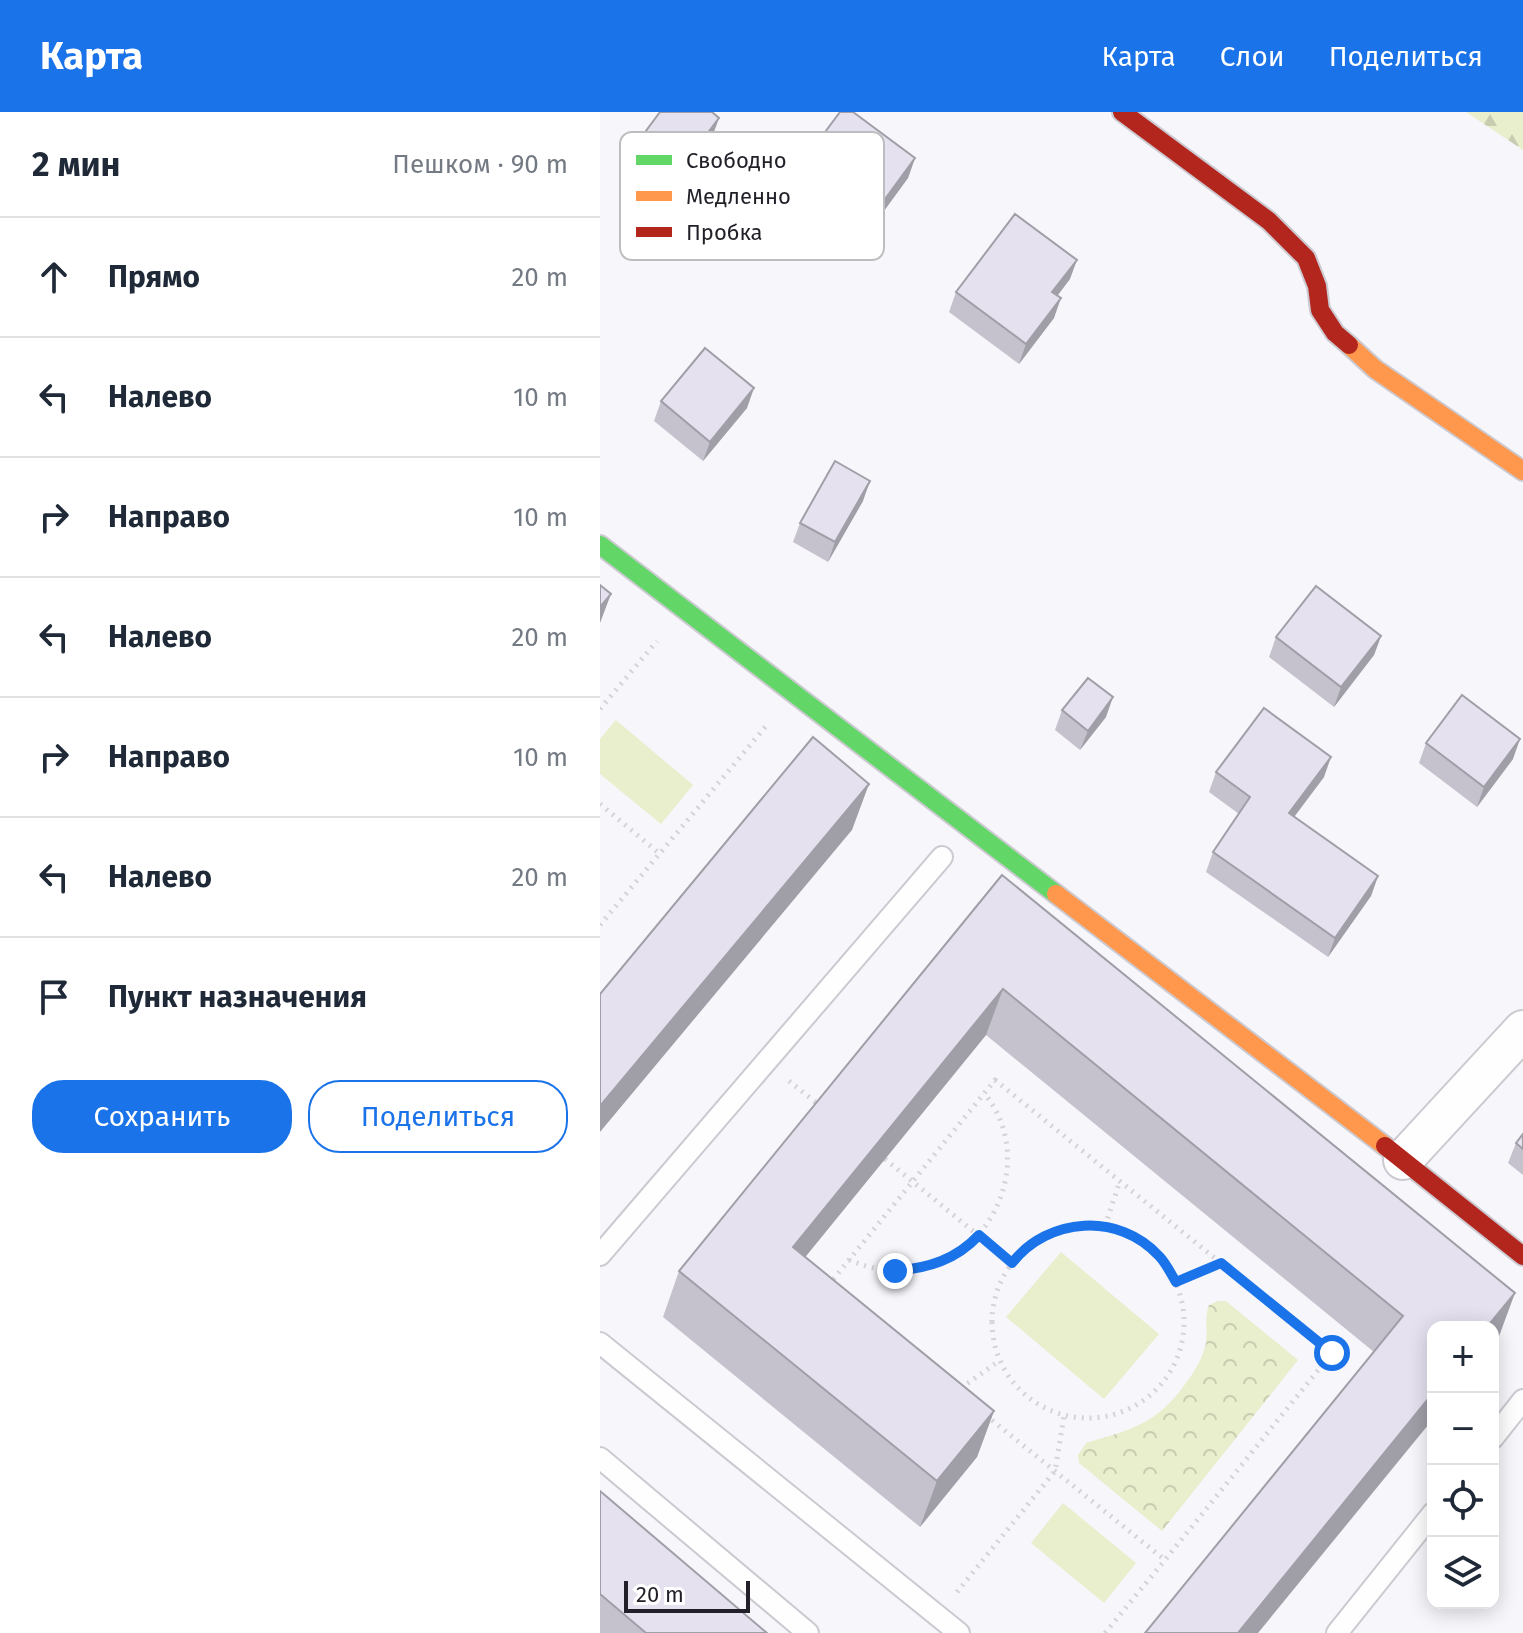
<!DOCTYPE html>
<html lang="ru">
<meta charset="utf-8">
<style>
:root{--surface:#fff;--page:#f2f2f3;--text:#1f2937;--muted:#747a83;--line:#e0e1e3;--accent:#1a73e8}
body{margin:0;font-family:"Fira Sans",sans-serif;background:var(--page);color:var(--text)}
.controls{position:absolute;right:24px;bottom:24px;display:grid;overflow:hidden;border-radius:16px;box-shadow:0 4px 20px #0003}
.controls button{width:72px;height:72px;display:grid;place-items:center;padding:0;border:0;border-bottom:2px solid var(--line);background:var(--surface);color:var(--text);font:40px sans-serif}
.scale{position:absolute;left:24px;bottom:20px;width:126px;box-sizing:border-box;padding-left:8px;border:4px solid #221f28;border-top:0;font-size:22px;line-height:28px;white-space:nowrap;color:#221f28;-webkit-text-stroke:6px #fff;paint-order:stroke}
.stop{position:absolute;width:24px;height:24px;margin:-18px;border:6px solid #1a73e8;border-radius:50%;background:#fff}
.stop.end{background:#1a73e8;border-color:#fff;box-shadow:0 2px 8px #0008}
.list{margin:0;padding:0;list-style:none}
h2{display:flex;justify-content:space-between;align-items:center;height:104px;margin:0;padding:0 32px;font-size:34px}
h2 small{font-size:26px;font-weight:400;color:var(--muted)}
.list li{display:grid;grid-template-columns:52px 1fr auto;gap:24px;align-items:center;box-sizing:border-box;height:120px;padding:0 32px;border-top:2px solid var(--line)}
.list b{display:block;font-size:30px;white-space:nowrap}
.list em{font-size:26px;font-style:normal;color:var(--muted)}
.actions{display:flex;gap:16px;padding:24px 32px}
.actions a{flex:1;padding:18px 0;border:2px solid var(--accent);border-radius:32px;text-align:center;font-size:28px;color:var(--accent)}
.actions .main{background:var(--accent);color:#fff}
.icon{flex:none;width:44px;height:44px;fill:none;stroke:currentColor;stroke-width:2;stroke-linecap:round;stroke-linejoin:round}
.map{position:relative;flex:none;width:923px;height:1521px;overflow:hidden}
header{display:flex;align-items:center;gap:48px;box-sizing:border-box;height:112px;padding:0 40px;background:var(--accent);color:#fff}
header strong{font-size:38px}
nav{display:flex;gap:44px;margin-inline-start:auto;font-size:28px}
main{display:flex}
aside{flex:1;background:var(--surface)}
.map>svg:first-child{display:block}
.forest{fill:url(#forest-firs)}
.park{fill:url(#park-crowns)}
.pitch{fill:#e9eecd}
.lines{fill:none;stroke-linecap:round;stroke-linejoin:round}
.lane-casing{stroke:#cccad1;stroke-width:24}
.street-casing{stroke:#cccad1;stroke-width:42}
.fast-casing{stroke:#cccad1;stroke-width:22}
.slow-casing{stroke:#cccad1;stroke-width:22}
.jam-casing{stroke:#cccad1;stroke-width:22}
.path{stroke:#d5d3d7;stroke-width:5;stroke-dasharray:2 6;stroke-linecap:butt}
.lane{stroke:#fefefe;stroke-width:20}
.street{stroke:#fefefe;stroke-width:38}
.fast{stroke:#63d668;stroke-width:18}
.slow{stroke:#ff974d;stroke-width:18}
.jam{stroke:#b3261e;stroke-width:18}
.wall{fill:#c5c2ce}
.shaded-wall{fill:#a09ea7}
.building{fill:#e5e1ef;stroke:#a09ea7;stroke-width:2}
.route{stroke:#1a73e8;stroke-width:10}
.key{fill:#fff;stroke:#bdbcbe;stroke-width:2}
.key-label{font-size:22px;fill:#221f28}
</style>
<header>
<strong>Карта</strong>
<nav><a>Карта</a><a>Слои</a><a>Поделиться</a></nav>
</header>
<main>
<aside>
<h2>2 мин<small>Пешком · 90 m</small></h2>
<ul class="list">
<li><svg class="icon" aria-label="ahead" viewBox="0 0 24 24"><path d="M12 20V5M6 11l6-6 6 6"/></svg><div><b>Прямо</b></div><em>20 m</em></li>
<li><svg class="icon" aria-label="left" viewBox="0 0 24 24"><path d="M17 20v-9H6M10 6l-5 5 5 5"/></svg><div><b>Налево</b></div><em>10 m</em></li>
<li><svg class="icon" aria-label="right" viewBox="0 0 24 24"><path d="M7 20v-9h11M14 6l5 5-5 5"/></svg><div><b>Направо</b></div><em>10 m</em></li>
<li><svg class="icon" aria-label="left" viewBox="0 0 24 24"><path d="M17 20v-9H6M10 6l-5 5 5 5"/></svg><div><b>Налево</b></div><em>20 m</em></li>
<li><svg class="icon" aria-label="right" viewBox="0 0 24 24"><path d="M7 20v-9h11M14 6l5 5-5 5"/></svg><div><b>Направо</b></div><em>10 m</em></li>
<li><svg class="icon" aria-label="left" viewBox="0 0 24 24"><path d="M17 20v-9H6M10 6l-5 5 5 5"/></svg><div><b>Налево</b></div><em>20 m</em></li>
<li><svg class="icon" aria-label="arrive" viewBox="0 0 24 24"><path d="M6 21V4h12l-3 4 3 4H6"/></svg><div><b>Пункт назначения</b></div></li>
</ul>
<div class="actions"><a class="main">Сохранить</a><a>Поделиться</a></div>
</aside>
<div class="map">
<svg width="923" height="1521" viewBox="0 0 923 1521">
<defs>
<pattern id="forest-firs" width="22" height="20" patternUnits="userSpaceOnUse" patternTransform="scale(2)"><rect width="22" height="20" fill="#e9eecd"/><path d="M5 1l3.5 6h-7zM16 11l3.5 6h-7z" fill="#c8ccb0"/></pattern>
<pattern id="park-crowns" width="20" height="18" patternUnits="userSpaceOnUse" patternTransform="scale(2)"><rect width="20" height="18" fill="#e9eecd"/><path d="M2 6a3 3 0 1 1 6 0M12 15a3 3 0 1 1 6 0" fill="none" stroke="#c8ccb0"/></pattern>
</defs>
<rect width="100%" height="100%" fill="#f7f6fb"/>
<!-- forest -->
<path class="forest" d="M 866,0 L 923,0 L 923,38 Z"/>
<!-- park -->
<path class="park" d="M 618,1189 L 626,1189 L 698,1248 L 562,1419 L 479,1351 L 478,1343 L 486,1331 C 531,1318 558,1311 586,1271 C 595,1259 603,1245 606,1231 C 608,1218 604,1206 609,1193 Z"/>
<!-- pitch -->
<path class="pitch" d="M 16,608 L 93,673 L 61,712 L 0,662 L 0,627 Z
M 461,1140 L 559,1222 L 504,1287 L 406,1205 Z
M 463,1391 L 536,1451 L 504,1491 L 431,1431 Z"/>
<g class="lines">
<defs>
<path id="lane" d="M 0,1143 L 342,745
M 0,1231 L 359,1521
M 893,1326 L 923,1288
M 0,1346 L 208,1521
M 737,1521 L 833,1401"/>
<path id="street" d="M 803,1048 L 923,918"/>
<path id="fast" d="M 0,433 L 456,782"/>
<path id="slow" d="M 749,233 L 775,257 L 923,359
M 456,782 L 785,1034"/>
<path id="jam" d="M 522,0 L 669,109 L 706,146 L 717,174 L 720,198 L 735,221 L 749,233
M 785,1034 L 923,1144"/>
</defs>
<!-- lane casing -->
<use href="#lane" class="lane-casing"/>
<!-- street casing -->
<use href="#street" class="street-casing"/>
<!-- fast casing -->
<use href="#fast" class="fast-casing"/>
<!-- slow casing -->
<use href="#slow" class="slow-casing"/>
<!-- jam casing -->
<use href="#jam" class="jam-casing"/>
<!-- path -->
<path class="path" d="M 0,597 L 57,529
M 0,692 L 60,742
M 0,813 L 166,614
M 395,968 L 732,1241 L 565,1448 L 227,1175 Z
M 189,969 L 219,993
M 285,1047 L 412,1151
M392 1210a96 96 0 1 1 192 0a96 96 0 1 1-192 0Z
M 505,1114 L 520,1069
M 249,1148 C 272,1157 297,1163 322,1157 C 398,1139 435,1042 384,981
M 576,1170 L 621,1151
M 361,1276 L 399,1249
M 357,1480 L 455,1359 L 464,1304
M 505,1521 L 565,1448"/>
<!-- lane -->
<use href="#lane" class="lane"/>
<!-- street -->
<use href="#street" class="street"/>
<!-- fast -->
<use href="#fast" class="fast"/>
<!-- slow -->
<use href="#slow" class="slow"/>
<!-- jam -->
<use href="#jam" class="jam"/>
</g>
<!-- wall -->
<path class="wall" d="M 119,6 L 112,25 L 67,85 L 27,54 L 34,35 Z
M 315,46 L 308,66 L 251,144 L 180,91 L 187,71 Z
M 470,167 L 457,184 L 454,206 L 419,252 L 349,200 L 356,180 Z
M 61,289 L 147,296 L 103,349 L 54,309 Z
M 263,389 L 228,450 L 193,430 L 200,411 Z
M 781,524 L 774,543 L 734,595 L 669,545 L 676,525 Z
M 462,598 L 506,605 L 480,638 L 455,618 Z
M 826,631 L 913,647 L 877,695 L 819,651 Z
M 616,660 L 724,665 L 694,705 L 778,764 L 771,784 L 728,845 L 606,760 L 613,740 L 639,702 L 609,680 Z
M 402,763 L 898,1227 L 774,1240 L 386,923 L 205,1145 L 394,1299 L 377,1345 L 320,1415 L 63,1205 L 79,1159 Z
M 923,1022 L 923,1063 L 908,1051 L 916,1031 Z
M 0,1379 L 167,1521 L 0,1521 Z"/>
<!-- shaded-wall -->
<path class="shaded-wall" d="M 119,6 L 112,25 L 67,85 L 74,65 Z
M 315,46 L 308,66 L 251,144 L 258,124 Z
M 477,148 L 470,167 L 445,200 L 452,180 Z
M 461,186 L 454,206 L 419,252 L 426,232 Z
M 154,276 L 147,296 L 103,349 L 110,330 Z
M 270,369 L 263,389 L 228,450 L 235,430 Z
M 11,482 L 0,511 L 0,495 Z
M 781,524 L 774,543 L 734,595 L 741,575 Z
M 513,585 L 506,605 L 480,638 L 488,619 Z
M 920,627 L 913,647 L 877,695 L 884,675 Z
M 731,645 L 724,665 L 682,721 L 689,701 Z
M 269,672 L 252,718 L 0,1020 L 0,994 Z
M 778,764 L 771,784 L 728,845 L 735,826 Z
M 403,877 L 386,923 L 176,1181 L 193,1135 Z
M 915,1181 L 898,1227 L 893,1233 L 893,1215 L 887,1215 Z
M 833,1281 L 833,1307 L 658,1521 L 638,1521 Z
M 394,1299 L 377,1345 L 320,1415 L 337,1369 Z"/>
<!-- building -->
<path class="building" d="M 60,0 L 112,0 L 119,6 L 74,65 L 34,35 Z
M 240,0 L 253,0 L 315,46 L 258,124 L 187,71 Z
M 415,102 L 477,148 L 452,180 L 461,186 L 426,232 L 356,180 Z
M 105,236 L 154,276 L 110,330 L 61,289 Z
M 235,349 L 270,369 L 235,430 L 200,411 Z
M 0,473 L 11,482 L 0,495 Z
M 716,474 L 781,524 L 741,575 L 676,525 Z
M 488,566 L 513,585 L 488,619 L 462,598 Z
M 862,583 L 920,627 L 884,675 L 826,631 Z
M 664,596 L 731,645 L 689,701 L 778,764 L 735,826 L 613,740 L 650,685 L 616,660 Z
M 213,625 L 269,672 L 0,994 L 0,882 Z
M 402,763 L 915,1181 L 887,1215 L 833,1215 L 833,1281 L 638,1521 L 545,1521 L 803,1204 L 403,877 L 193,1135 L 394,1299 L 337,1369 L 79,1159 Z
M 923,1022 L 923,1037 L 916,1031 Z
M 0,1379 L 167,1521 L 46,1521 L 0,1482 Z"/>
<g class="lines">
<!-- route -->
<path class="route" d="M 295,1159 C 328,1156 356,1148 379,1123 L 412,1151 C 448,1105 519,1100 559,1144 C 566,1151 571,1162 576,1170 L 621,1151 L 732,1241"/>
</g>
<!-- legend -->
<rect x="20" y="20" width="264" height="128" rx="12" class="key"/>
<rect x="36" y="43" width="36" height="10" fill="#63d668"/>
<rect x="36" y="79" width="36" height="10" fill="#ff974d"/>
<rect x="36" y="115" width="36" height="10" fill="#b3261e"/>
<g class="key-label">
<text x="86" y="56">Свободно</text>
<text x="86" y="92">Медленно</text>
<text x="86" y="128">Пробка</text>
</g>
</svg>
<div class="controls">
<button>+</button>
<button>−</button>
<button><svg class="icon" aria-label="locate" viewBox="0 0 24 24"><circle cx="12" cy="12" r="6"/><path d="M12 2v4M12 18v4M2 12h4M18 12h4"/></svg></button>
<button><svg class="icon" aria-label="layers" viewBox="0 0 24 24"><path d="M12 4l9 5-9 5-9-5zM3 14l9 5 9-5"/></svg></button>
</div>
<div class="scale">20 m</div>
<div class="stop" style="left:732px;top:1241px"></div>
<div class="stop end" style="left:295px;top:1159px"></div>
</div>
</main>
